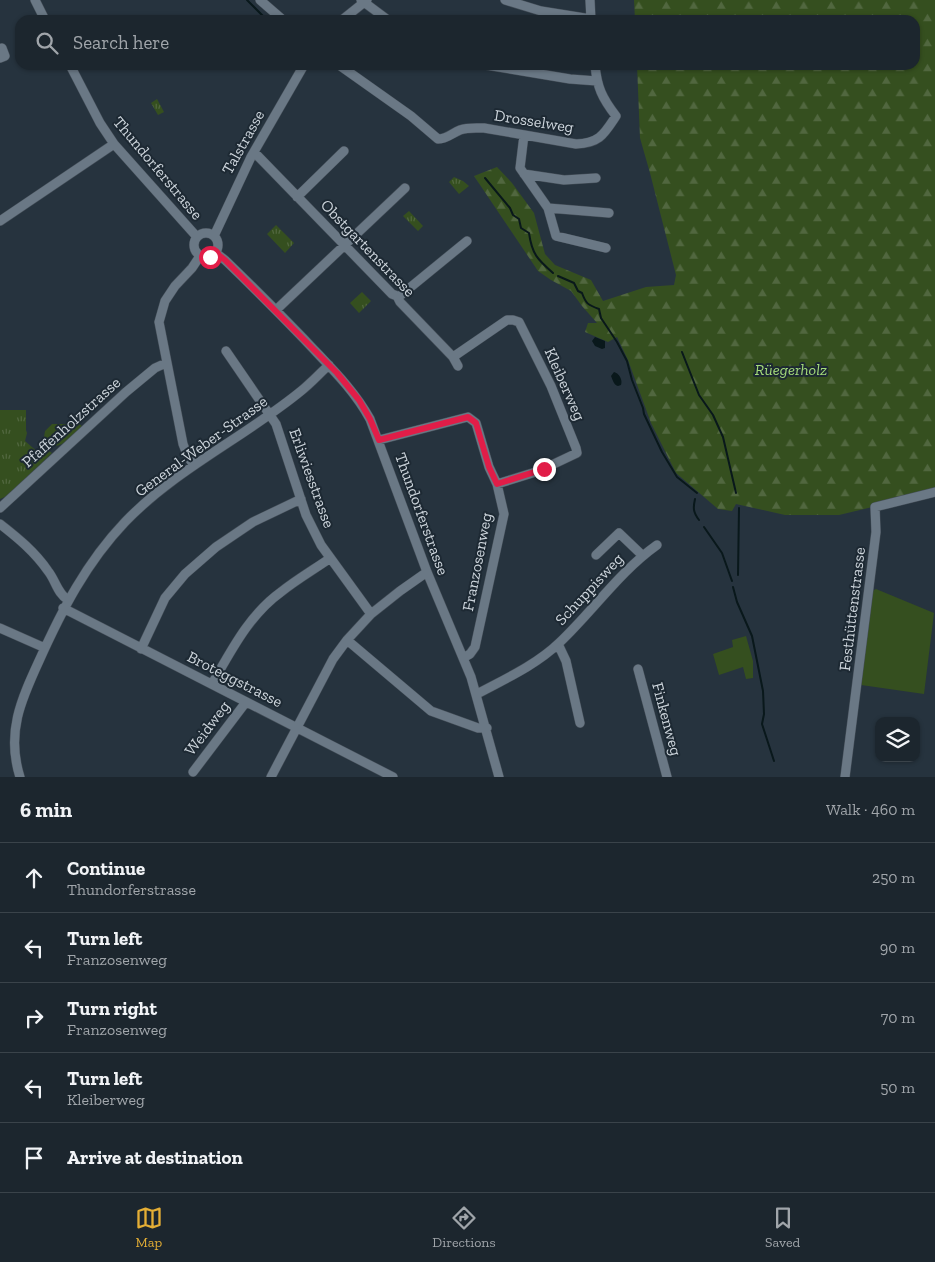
<!DOCTYPE html>
<meta charset="utf-8">
<style>
:root{--surface:#1c262e;--page:#252e36;--text:#f1f3f6;--muted:#a0a5aa;--line:#3a434a;--accent:#e4ae35}
body{margin:0;font-family:"Zilla Slab",serif;background:var(--page);color:var(--text)}
.controls{position:absolute;right:15px;bottom:15px;display:grid;overflow:hidden;border-radius:10px;box-shadow:0 1px 4px #0004}
.controls button{width:45px;height:45px;display:grid;place-items:center;padding:0;border:0;border-bottom:1px solid var(--line);background:var(--surface);color:var(--text);font:25px sans-serif}
.stop{position:absolute;width:15px;height:15px;margin:-11px;border:4px solid #e11d48;border-radius:50%;background:#fff}
.stop.end{background:#e11d48;border-color:#fff;box-shadow:0 1px 5px #0008}
.list{margin:0;padding:0;list-style:none}
h2{display:flex;justify-content:space-between;align-items:center;height:65px;margin:0;padding:0 20px;font-size:21px}
h2 small{font-size:16px;font-weight:400;color:var(--muted)}
.list li{display:grid;grid-template-columns:32px 1fr auto;gap:15px;align-items:center;box-sizing:border-box;height:70px;padding:0 20px;border-top:1px solid var(--line)}
.list b{display:block;font-size:19px;white-space:nowrap}
.list p{margin:0;font-size:16px;white-space:nowrap;color:var(--muted)}
.list em{font-size:16px;font-style:normal;color:var(--muted)}
.icon{flex:none;width:28px;height:28px;fill:none;stroke:currentColor;stroke-width:2;stroke-linecap:round;stroke-linejoin:round}
.map{position:relative;flex:none;width:935px;height:777px;overflow:hidden}
.search{position:absolute;background:var(--surface);box-shadow:0 1px 4px #0004;left:15px;right:15px;top:15px;height:55px;display:flex;align-items:center;gap:12px;box-sizing:border-box;padding:0 18px;border-radius:15px;color:var(--muted);font-size:19px}
.sheet{height:415px;background:var(--surface)}
nav{display:flex;justify-content:space-around;align-items:center;box-sizing:border-box;height:70px;border-top:1px solid var(--line);background:var(--surface);font-size:14px;color:var(--muted)}
nav a{display:grid;justify-items:center;gap:2px}
nav .on{color:var(--accent)}
.map>svg:first-child{display:block}
.green{fill:#354f1f}
.forest{fill:url(#forest-firs)}
.park{fill:url(#park-tufts)}
.water{fill:#09181b}
.lines{fill:none;stroke-linecap:round;stroke-linejoin:round}
.stream{stroke:#09181b;stroke-width:2}
.minor-casing{stroke:#444e58;stroke-width:10}
.minor{stroke:#6a7885;stroke-width:9}
.route{stroke:#e11d48;stroke-width:6}
.labels{text-anchor:middle;dominant-baseline:central;stroke-width:4;stroke-linejoin:round;paint-order:stroke}
.street-label{font-size:16px;fill:#cdd5dc;stroke:#1d2933}
.park-label{font-size:16px;font-style:italic;fill:#a4db7a;stroke:#1d2933}
</style>
<div class="map">
<svg width="935" height="777" viewBox="0 0 935 777">
<defs>
<pattern id="forest-firs" width="22" height="20" patternUnits="userSpaceOnUse" patternTransform="scale(1.25)"><rect width="22" height="20" fill="#354f1f"/><path d="M5 1l3.5 6h-7zM16 11l3.5 6h-7z" fill="#51673f"/></pattern>
<pattern id="park-tufts" width="24" height="20" patternUnits="userSpaceOnUse" patternTransform="scale(1.25)"><rect width="24" height="20" fill="#354f1f"/><path d="M3 7l-1-3M5 7V3M7 7l1-3M15 17l-1-3M17 17v-4M19 17l1-3" fill="none" stroke="#51673f"/></pattern>
</defs>
<rect width="100%" height="100%" fill="#26333e"/>
<!-- green -->
<path class="green" d="M 52,424 L 79,424 L 82,426 C 73,435 62,450 49,445 L 44,437 L 45,431 Z
M 876,589 L 934,613 L 924,694 L 861,685 L 872,591 Z
M 746,636 L 753,661 L 753,678 L 746,679 L 743,667 L 719,675 L 713,654 L 733,647 L 732,640 Z"/>
<!-- forest -->
<path class="forest" d="M 634,0 L 935,0 L 935,492 L 839,515 L 785,515 L 736,504 L 732,511 L 718,509 L 676,473 L 651,423 L 628,360 L 617,337 L 608,342 L 585,332 L 588,323 L 597,323 L 582,306 L 571,291 L 551,280 L 538,271 L 474,176 L 497,167 L 512,183 L 534,213 L 545,254 L 555,265 L 591,280 L 603,301 L 646,287 L 674,285 L 676,275 L 650,173 L 640,138 L 637,65 L 915,65 L 915,20 L 635,20 Z"/>
<!-- park -->
<path class="park" d="M 157,99 L 164,112 L 158,115 L 151,103 Z
M 454,177 L 463,181 L 469,186 L 459,194 L 449,182 Z
M 409,211 L 423,226 L 418,231 L 403,216 Z
M 276,225 L 294,243 L 285,253 L 267,234 Z
M 362,292 L 371,301 L 359,313 L 350,303 Z
M 0,410 L 26,410 L 26,430 L 27,433 L 25,441 L 40,454 L 42,446 L 52,453 L 7,496 L 0,499 Z"/>
<!-- water -->
<path class="water" d="M 595,337 L 605,341 L 605,348 L 602,349 L 595,346 L 592,341 Z
M 614,372 C 619,373 623,380 621,385 L 618,386 C 614,385 613,381 611,376 Z"/>
<g class="lines">
<!-- stream -->
<path class="stream" d="M 247,0 L 264,17
M 485,178 L 510,208 L 513,215 L 519,219 L 521,228 L 529,233 C 532,254 537,259 553,273
M 558,276 L 574,283 L 578,291 L 582,293 C 586,304 588,305 599,309 L 601,318 L 617,342 L 627,361 L 632,380 L 643,408 L 644,414 L 662,452 L 677,477 L 697,493
M 682,352 L 699,395 L 713,415 L 723,437 L 736,493
M 695,499 C 693,508 693,512 699,520
M 704,527 L 722,553 L 732,581
M 738,575 L 739,508
M 733,587 L 737,602 L 752,636 L 763,691 L 764,714 L 762,724 L 774,761"/>
<defs>
<path id="minor" d="M 35,0 L 45,20
M 260,0 L 283,20
M 361,0 L 388,20
M 505,0 L 541,11 L 591,19
M 590,0 L 591,20
M 342,20 L 367,0
M 0,58 L 5,56 L 2,48
M 70,65 L 100,123 L 114,144 L 197,237
M 339,65 L 411,116 L 438,139 C 447,139 452,133 460,130 C 468,127 476,128 484,128 L 576,144 C 600,143 604,134 616,116 C 602,98 597,87 595,65
M 486,65 L 570,79 L 597,81
M 524,135 L 520,168 L 548,208 L 556,236 L 606,248
M 254,152 L 392,294 L 397,296 L 400,302 L 453,357 L 458,366
M 524,174 L 564,180 L 596,178
M 297,197 L 344,151
M 548,208 L 609,213
M 0,221 L 114,144
M194 245a12 12 0 1 1 24 0a12 12 0 1 1-24 0Z
M 214,236 L 251,157 L 304,65
M 216,253 L 225,260 C 252,286 278,312 304,339 C 328,365 353,388 370,419 L 427,572 L 471,677 L 499,777
M 397,296 L 401,295 L 467,241
M 276,310 L 405,188
M 226,351 L 276,424 L 306,515 L 321,545 L 371,614
M 453,357 L 507,320 L 513,320 L 519,322 L 551,386 L 576,448 L 577,453 L 539,471 L 497,484
M 379,440 L 468,417 L 476,423 L 489,467 L 497,484 L 504,514 L 475,647 L 470,654 L 463,658
M 194,465 L 188,457 L 183,444 L 159,322 L 165,301 L 175,286 L 192,268 L 200,256
M 0,508 L 126,392 L 155,368 L 166,363
M 0,524 C 18,538 35,552 48,571 C 56,581 57,593 68,600
M 596,555 L 619,533 L 642,555
M 63,608 L 393,777
M 0,628 L 45,648
M 347,640 L 431,711 L 478,728 L 487,728
M 558,644 L 566,661 L 580,723
M 141,649 L 165,598 L 185,574 L 216,547 L 253,522 L 301,499
M 638,669 L 667,777
M 212,684 C 231,651 249,615 281,592 C 296,580 313,570 329,559
M 477,694 C 505,679 536,665 559,643 C 593,611 619,572 657,545
M 193,772 L 246,702
M 20,777 C 6,733 21,700 39,661 C 62,610 86,563 125,522 C 176,469 245,437 301,391 C 311,383 320,373 329,365
M 271,777 L 333,659 L 347,640 L 371,614 L 400,591 L 427,572
M 845,777 L 876,532 L 875,507 L 935,492"/>
</defs>
<!-- minor casing -->
<use href="#minor" class="minor-casing"/>
<!-- minor -->
<use href="#minor" class="minor"/>
</g>
<g class="lines">
<!-- route -->
<path class="route" d="M 210,257 L 216,253 L 225,260 L 337,373 L 359,400 L 370,419 L 379,440 L 468,417 L 476,423 L 489,467 L 497,484 L 544,469"/>
</g>
<g class="labels">
<!-- street labels -->
<g class="street-label">
<text transform="translate(534 121) rotate(9)">Drosselweg</text>
<text transform="translate(243 142) rotate(-61)">Talstrasse</text>
<text transform="translate(158 168) rotate(50)">Thundorferstrasse</text>
<text transform="translate(368 248) rotate(46)">Obstgartenstrasse</text>
<text transform="translate(565 384) rotate(66)">Kleiberweg</text>
<text transform="translate(71 422) rotate(-42)">Pfaffenholzstrasse</text>
<text transform="translate(201 446) rotate(-36)">General-Weber-Strasse</text>
<text transform="translate(312 478) rotate(70)">Erliwiesstrasse</text>
<text transform="translate(422 514) rotate(70)">Thundorferstrasse</text>
<text transform="translate(477 562) rotate(-79)">Franzosenweg</text>
<text transform="translate(589 589) rotate(-47)">Schuppisweg</text>
<text transform="translate(852 609) rotate(-83)">Festhüttenstrasse</text>
<text transform="translate(235 679) rotate(27)">Broteggstrasse</text>
<text transform="translate(667 719) rotate(75)">Finkenweg</text>
<text transform="translate(207 728) rotate(-53)">Weidweg</text>
</g>
<!-- park labels -->
<g class="park-label">
<text x="791" y="369">Rüegerholz</text>
</g>
</g>
</svg>
<div class="controls">
<button><svg class="icon" aria-label="layers" viewBox="0 0 24 24"><path d="M12 4l9 5-9 5-9-5zM3 14l9 5 9-5"/></svg></button>
</div>
<div class="stop" style="left:210px;top:257px"></div>
<div class="stop end" style="left:544px;top:469px"></div>
<div class="search"><svg class="icon" aria-label="search" viewBox="0 0 24 24"><circle cx="10" cy="10" r="6"/><path d="M15 15l6 6"/></svg>Search here</div>
</div>
<section class="sheet">
<h2>6 min<small>Walk · 460 m</small></h2>
<ul class="list">
<li><svg class="icon" aria-label="ahead" viewBox="0 0 24 24"><path d="M12 20V5M6 11l6-6 6 6"/></svg><div><b>Continue</b><p>Thundorferstrasse</p></div><em>250 m</em></li>
<li><svg class="icon" aria-label="left" viewBox="0 0 24 24"><path d="M17 20v-9H6M10 6l-5 5 5 5"/></svg><div><b>Turn left</b><p>Franzosenweg</p></div><em>90 m</em></li>
<li><svg class="icon" aria-label="right" viewBox="0 0 24 24"><path d="M7 20v-9h11M14 6l5 5-5 5"/></svg><div><b>Turn right</b><p>Franzosenweg</p></div><em>70 m</em></li>
<li><svg class="icon" aria-label="left" viewBox="0 0 24 24"><path d="M17 20v-9H6M10 6l-5 5 5 5"/></svg><div><b>Turn left</b><p>Kleiberweg</p></div><em>50 m</em></li>
<li><svg class="icon" aria-label="arrive" viewBox="0 0 24 24"><path d="M6 21V4h12l-3 4 3 4H6"/></svg><div><b>Arrive at destination</b></div></li>
</ul>
</section>
<nav>
<a class="on"><svg class="icon" aria-label="map" viewBox="0 0 24 24"><path d="M3 6l6-2 6 2 6-2v14l-6 2-6-2-6 2zM9 4v14M15 6v14"/></svg>Map</a>
<a><svg class="icon" aria-label="directions" viewBox="0 0 24 24"><path d="M12 3l9 9-9 9-9-9zM9 14v-3h6M13 9l2 2-2 2"/></svg>Directions</a>
<a><svg class="icon" aria-label="saved" viewBox="0 0 24 24"><path d="M7 4h10v16l-5-4-5 4z"/></svg>Saved</a>
</nav>
